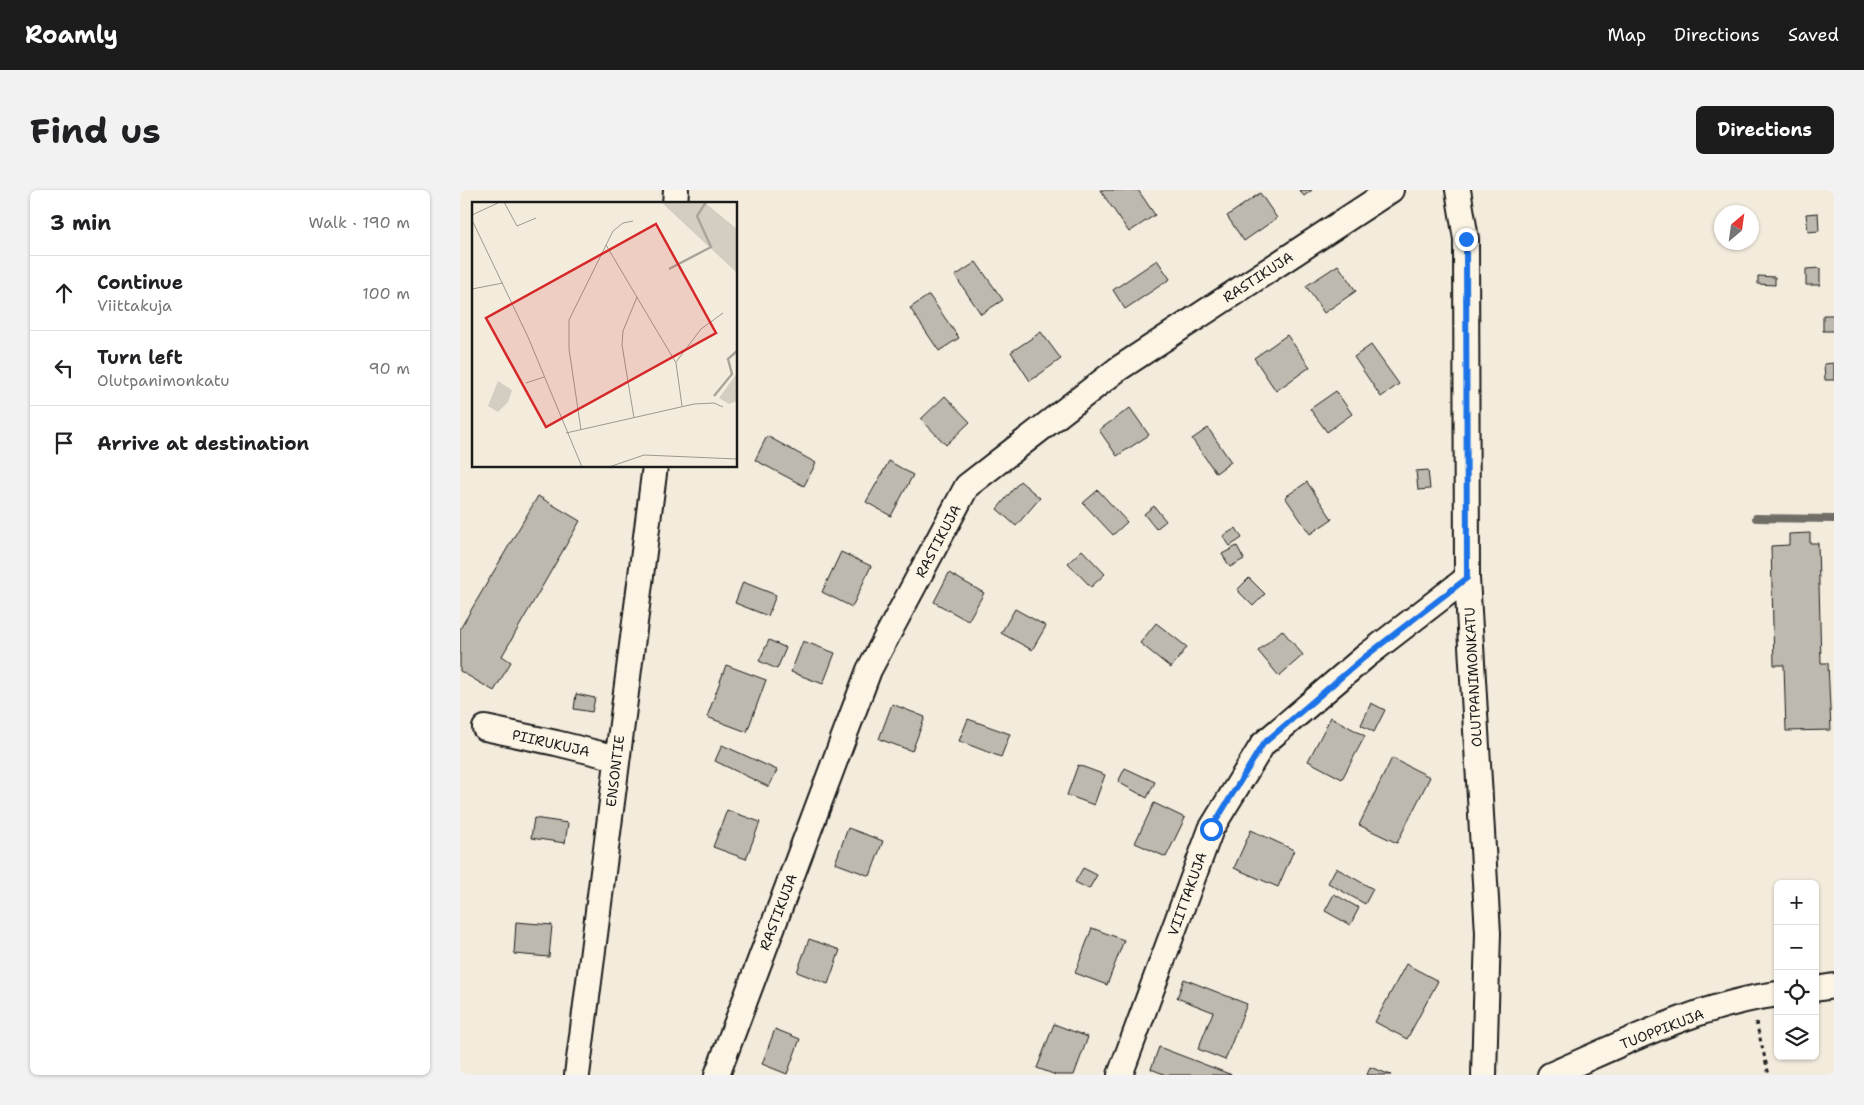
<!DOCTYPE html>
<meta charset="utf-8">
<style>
:root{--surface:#fff;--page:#f2f2f2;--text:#202124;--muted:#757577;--line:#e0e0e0;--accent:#1c1c1c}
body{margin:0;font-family:"Shantell Sans",sans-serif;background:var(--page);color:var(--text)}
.controls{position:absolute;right:15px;bottom:15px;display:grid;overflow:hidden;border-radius:8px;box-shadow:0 1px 4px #0004}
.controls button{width:45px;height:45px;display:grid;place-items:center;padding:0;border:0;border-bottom:1px solid var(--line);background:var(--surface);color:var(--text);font:25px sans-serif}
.compass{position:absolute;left:1254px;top:15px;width:45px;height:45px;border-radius:50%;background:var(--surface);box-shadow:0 1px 4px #0004;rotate:29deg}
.stop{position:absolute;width:15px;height:15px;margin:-11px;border:4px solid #1a73e8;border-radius:50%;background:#fff}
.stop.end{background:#1a73e8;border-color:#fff;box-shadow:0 1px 5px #0008}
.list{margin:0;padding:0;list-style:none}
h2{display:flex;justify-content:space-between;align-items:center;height:65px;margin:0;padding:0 20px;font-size:21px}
h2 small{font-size:16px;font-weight:400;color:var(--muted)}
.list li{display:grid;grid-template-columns:32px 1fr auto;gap:15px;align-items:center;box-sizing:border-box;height:75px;padding:0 20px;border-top:1px solid var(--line)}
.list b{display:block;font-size:19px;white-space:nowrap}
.list p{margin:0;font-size:16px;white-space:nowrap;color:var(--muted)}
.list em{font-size:16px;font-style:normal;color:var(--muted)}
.icon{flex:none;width:28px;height:28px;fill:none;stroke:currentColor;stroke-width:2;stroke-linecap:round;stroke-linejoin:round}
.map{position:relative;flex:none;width:1374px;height:885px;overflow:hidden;border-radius:8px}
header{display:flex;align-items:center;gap:30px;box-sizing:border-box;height:70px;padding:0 25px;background:var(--accent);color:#fff}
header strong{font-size:24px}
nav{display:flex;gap:28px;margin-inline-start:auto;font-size:18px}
.intro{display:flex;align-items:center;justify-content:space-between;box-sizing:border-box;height:120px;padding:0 30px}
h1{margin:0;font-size:35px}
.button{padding:12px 22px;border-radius:8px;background:var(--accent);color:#fff;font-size:18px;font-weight:700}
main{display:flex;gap:30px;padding:0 30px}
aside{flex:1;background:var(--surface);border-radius:8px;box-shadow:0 1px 4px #0004}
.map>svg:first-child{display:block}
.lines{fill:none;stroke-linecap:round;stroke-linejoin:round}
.stream{stroke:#716e68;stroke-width:8}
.building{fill:#beb9ae;stroke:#1c1c1c}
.minor-casing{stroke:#1c1c1c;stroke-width:28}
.path{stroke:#1c1c1c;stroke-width:3;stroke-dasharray:4 4;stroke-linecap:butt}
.minor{stroke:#fcf5e5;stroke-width:24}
.route{stroke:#1a73e8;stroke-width:6}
.labels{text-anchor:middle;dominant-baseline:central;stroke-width:5;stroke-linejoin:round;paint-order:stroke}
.street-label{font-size:14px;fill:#1c1c1c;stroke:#fcf5e5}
.inset-river{fill:none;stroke:#aaa59b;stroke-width:2.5}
.inset-road{fill:none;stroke:#9d9990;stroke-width:1}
.view{fill:#d62828;fill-opacity:0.15;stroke:#d62828;stroke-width:2.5}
.inset-edge{fill:none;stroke:#1c1c1c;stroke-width:2.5}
</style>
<header>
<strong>Roamly</strong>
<nav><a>Map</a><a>Directions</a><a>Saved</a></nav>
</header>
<div class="intro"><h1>Find us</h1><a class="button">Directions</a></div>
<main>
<aside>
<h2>3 min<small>Walk · 190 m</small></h2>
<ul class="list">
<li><svg class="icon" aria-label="ahead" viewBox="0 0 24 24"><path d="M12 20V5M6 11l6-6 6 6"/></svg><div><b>Continue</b><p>Viittakuja</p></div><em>100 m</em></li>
<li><svg class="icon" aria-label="left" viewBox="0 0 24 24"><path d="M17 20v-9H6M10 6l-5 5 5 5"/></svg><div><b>Turn left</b><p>Olutpanimonkatu</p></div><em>90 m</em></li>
<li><svg class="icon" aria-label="arrive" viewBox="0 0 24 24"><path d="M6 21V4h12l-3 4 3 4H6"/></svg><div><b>Arrive at destination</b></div></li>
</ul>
</aside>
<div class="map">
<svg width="1374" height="885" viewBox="0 0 1374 885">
<rect width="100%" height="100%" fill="#f3ecdd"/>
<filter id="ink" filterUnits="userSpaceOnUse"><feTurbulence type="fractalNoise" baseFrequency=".02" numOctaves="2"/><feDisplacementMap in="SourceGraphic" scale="10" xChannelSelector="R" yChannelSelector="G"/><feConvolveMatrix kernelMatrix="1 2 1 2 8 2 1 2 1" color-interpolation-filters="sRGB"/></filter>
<g filter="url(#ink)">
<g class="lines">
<!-- stream -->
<path class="stream" d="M 1296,328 L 1374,329"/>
</g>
<!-- building -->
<path class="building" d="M 640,0 L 678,0 L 695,25 L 669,42 Z
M 839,0 L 852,0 L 844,6 Z
M 800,3 L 817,28 L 784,51 L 767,26 Z
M 1358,23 L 1359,41 L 1348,42 L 1346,24 Z
M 697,70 L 710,89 L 665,119 L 653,100 Z
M 516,72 L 543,110 L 521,124 L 495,86 Z
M 878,75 L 896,101 L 864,123 L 846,96 Z
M 1360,78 L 1360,95 L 1346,95 L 1346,79 Z
M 1298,86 L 1315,87 L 1315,95 L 1298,94 Z
M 469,105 L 499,148 L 479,161 L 450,118 Z
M 1363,125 L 1374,125 L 1374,141 L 1363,141 Z
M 581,142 L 601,169 L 570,191 L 551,162 Z
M 827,145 L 850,177 L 816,201 L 794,168 Z
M 911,155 L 939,194 L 921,207 L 894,167 Z
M 1374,173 L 1374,190 L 1365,190 L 1364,174 Z
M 876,201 L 892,224 L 867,242 L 850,219 Z
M 485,206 L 510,232 L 486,255 L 461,229 Z
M 670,218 L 689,245 L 657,266 L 639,240 Z
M 748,238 L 771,272 L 756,283 L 732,249 Z
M 307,246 L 356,273 L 344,296 L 295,270 Z
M 429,271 L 453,285 L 431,326 L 406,312 Z
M 968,280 L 970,299 L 958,300 L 956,281 Z
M 560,291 L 580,308 L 556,336 L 537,319 Z
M 847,292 L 872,329 L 850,344 L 825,307 Z
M 638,300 L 667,332 L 653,345 L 623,313 Z
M 78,306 L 120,331 L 42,466 L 51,472 L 34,501 L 0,481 L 0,439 Z
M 694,316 L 706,331 L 696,339 L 684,324 Z
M 776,338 L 782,348 L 770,356 L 763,346 Z
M 1350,343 L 1350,353 L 1358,353 L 1361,473 L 1368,473 L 1371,540 L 1326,541 L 1324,475 L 1314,475 L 1311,356 L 1329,355 L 1329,344 Z
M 777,356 L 784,369 L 770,377 L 762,364 Z
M 622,360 L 645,384 L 631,397 L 608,373 Z
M 381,362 L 411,376 L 392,417 L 362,402 Z
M 489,383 L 524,403 L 508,431 L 474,412 Z
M 789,388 L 805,404 L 793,416 L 777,400 Z
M 283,392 L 316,405 L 308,426 L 275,413 Z
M 555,419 L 586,436 L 572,460 L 541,443 Z
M 696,433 L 727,457 L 711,478 L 680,453 Z
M 822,440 L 843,465 L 819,486 L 798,461 Z
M 309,450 L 326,458 L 317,479 L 299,471 Z
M 343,451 L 375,463 L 363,494 L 331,482 Z
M 266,475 L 306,490 L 287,542 L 247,527 Z
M 116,504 L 135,508 L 132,522 L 114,519 Z
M 911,513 L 925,520 L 914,542 L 901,535 Z
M 432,514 L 465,527 L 452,561 L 419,549 Z
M 871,527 L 905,546 L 882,589 L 848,571 Z
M 508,529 L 550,544 L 541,567 L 499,551 Z
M 262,555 L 317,580 L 309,597 L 255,571 Z
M 932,568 L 970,587 L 937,653 L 899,635 Z
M 618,575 L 645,585 L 634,615 L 607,605 Z
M 665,578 L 695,592 L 687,608 L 658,592 Z
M 694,613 L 725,628 L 706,667 L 675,653 Z
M 267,620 L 300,632 L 286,669 L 253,657 Z
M 74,628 L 108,633 L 105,653 L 71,648 Z
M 388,638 L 423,651 L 410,686 L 375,673 Z
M 791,640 L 834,660 L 818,697 L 774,678 Z
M 623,678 L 637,685 L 629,699 L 615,692 Z
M 876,678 L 913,699 L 905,714 L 868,693 Z
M 874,704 L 899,718 L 890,735 L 865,721 Z
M 56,732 L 92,735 L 89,767 L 54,764 Z
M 632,738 L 664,750 L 647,795 L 615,783 Z
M 349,749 L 380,760 L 368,794 L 337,782 Z
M 946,774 L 978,791 L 947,849 L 915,832 Z
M 724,789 L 787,814 L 765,870 L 738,859 L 753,822 L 717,808 Z
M 594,834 L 628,847 L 614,885 L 596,885 L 577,878 Z
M 315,839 L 340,849 L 327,884 L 302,874 Z
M 699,857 L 772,885 L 706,885 L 691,879 Z
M 910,877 L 931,885 L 907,885 Z"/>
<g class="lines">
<defs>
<path id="minor" d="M 998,0 L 1006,49 L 1007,388 L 1028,743 L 1024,885
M 215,14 L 216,0
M 25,538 L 96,553 L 157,568
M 1355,799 L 1374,796
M 117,885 L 195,276
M 257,885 L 409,480 L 507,296 L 658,179 L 931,0
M 660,885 L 751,639 L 803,554 L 906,466 L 1007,388
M 1090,885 C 1162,854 1240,814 1318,804"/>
</defs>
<!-- minor casing -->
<use href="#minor" class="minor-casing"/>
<!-- path -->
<path class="path" d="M 1296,832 L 1309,885"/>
<!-- minor -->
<use href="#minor" class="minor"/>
</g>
</g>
<g class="lines" filter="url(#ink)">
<!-- route -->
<path class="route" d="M 751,639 L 803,554 L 906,466 L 1007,388 L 1006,49"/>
</g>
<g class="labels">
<!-- street labels -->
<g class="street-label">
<text transform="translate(798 87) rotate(-33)">RASTIKUJA</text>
<text transform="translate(478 351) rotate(-62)">RASTIKUJA</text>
<text transform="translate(1013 487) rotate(-93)">OLUTPANIMONKATU</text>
<text transform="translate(91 553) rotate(13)">PIIRUKUJA</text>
<text transform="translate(155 581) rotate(-83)">ENSONTIE</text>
<text transform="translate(727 704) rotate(-70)">VIITTAKUJA</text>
<text transform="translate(318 722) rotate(-69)">RASTIKUJA</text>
<text transform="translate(1202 839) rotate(-21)">TUOPPIKUJA</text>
</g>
</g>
<!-- overview -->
<g transform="translate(12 12)">
<rect width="265" height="265" fill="#f3ecdd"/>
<path d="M 189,0 L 232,0 L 265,27 L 265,71 ZM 265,171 L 265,199 L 257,202 L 247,196 ZM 26,179 L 40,188 L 36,200 L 26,210 L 16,204 Z" fill="#d3cec1"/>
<path class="inset-river" d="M 197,67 L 239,45 L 225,14 L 234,0M 242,194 L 260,172 L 256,157 L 265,149"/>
<path class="inset-road" d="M 32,0 L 45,24 L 64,16M 0,13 L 28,0M 0,18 L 56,135 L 110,265M 134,43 L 204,161 L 210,204M 0,87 L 31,81M 204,160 L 229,127 L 251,111M 54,181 L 72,175M 162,216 L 150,143 L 151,129 L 165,95M 109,228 L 97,147 L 97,118 L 141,29 L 151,21 L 161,19M 94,231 L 222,202 L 242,201 L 251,205M 137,265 L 172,253 L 265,257"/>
<path class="view" d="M 184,22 L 244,131 L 74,225 L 14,116 Z"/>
<rect width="265" height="265" class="inset-edge"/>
</g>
</svg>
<div class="controls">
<button>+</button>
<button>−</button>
<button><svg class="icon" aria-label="locate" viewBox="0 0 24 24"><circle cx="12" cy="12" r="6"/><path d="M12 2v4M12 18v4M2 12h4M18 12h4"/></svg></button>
<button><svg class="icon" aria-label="layers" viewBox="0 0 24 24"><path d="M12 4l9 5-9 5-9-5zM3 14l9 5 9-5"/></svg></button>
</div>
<svg class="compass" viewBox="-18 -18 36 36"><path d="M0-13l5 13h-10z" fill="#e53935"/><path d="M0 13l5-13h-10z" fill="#757577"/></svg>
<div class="stop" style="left:751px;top:639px"></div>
<div class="stop end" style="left:1006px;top:49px"></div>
</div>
</main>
